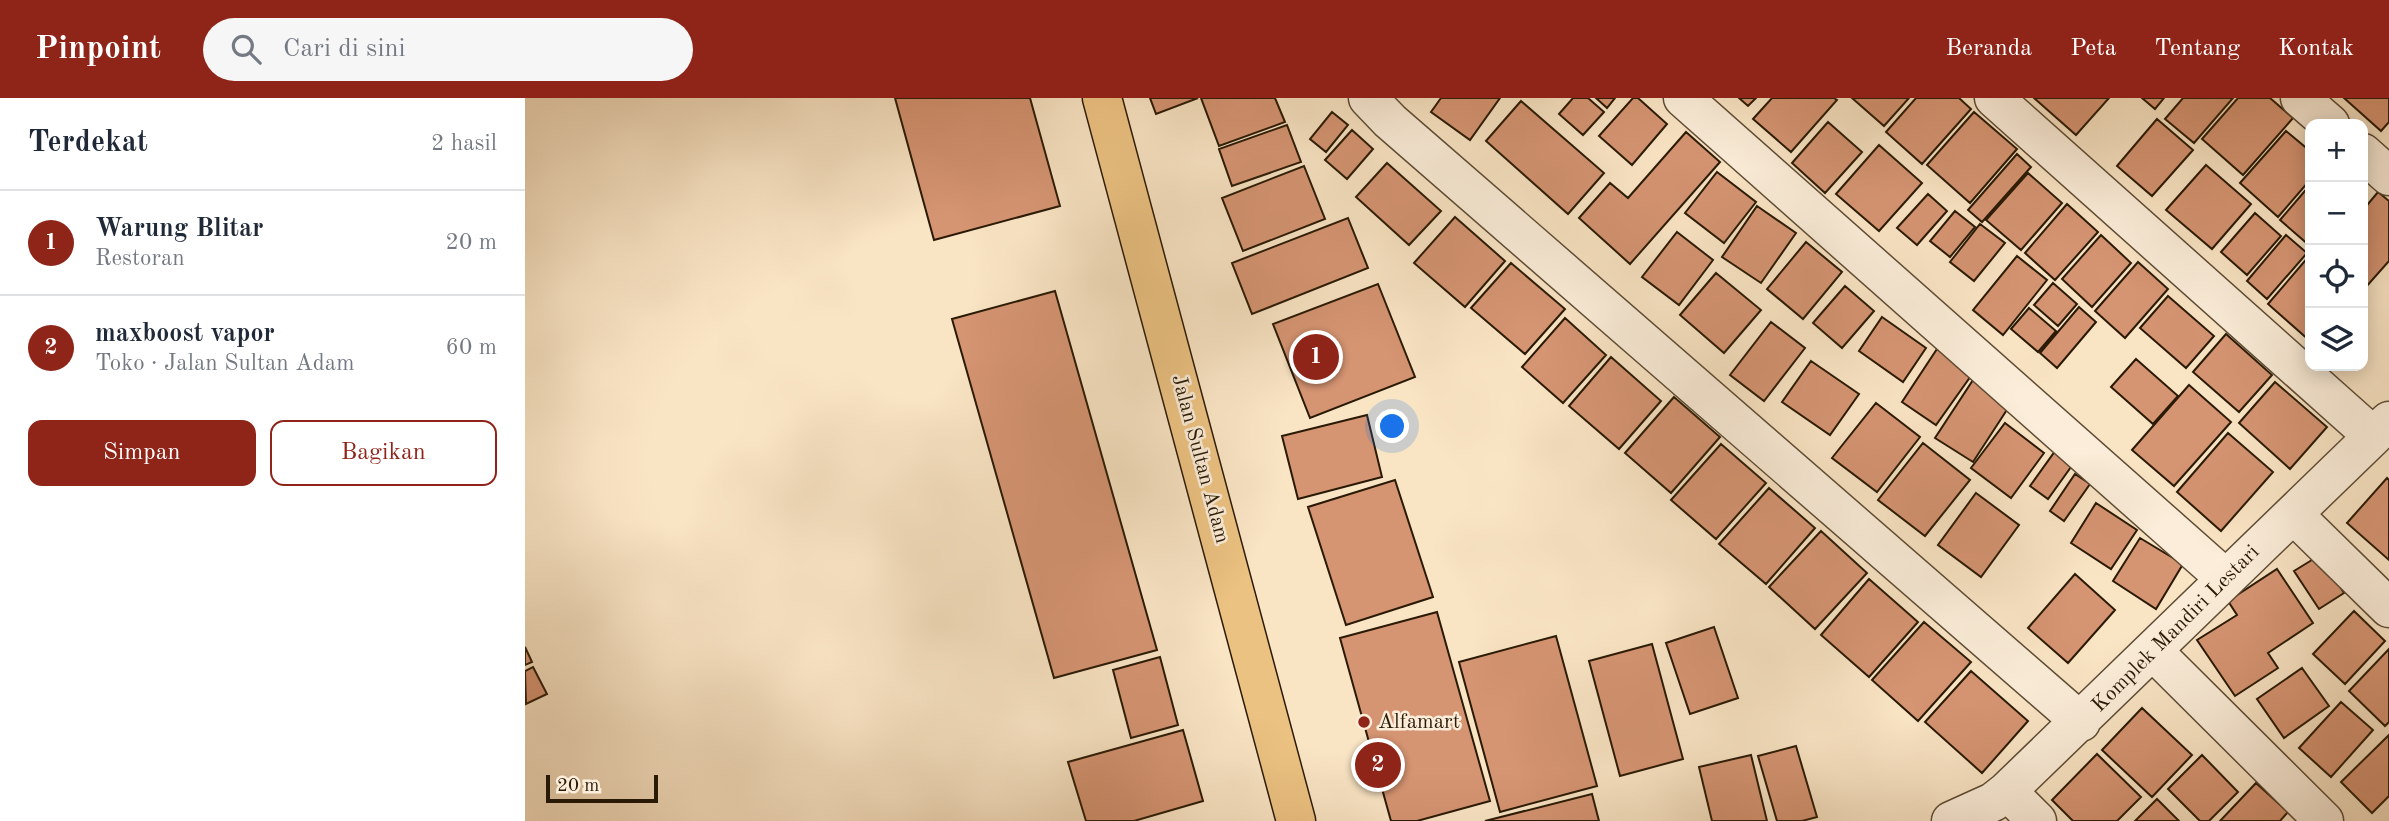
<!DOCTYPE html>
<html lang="id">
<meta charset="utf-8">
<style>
:root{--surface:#fff;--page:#f6f6f7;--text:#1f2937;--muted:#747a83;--line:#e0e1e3;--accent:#8f2418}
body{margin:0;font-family:"Old Standard TT",serif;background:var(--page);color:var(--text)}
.controls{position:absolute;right:21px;top:21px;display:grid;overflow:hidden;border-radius:14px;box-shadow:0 4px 18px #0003}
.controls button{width:63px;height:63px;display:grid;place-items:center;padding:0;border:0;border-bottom:2px solid var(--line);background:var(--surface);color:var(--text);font:35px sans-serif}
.scale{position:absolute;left:21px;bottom:18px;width:112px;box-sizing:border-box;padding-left:7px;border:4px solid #2a1a05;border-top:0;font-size:19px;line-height:24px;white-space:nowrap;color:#2a1a05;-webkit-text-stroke:5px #fbedd9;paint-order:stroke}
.you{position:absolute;left:868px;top:329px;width:24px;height:24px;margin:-18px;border:5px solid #fff;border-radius:50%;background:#1a73e8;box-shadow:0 0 0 10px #1a73e833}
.badge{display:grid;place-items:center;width:46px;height:46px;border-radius:50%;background:var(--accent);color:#fff;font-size:23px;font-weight:700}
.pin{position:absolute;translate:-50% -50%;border:4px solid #fff;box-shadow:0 2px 7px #0006}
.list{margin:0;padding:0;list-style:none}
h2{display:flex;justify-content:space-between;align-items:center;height:91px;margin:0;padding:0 28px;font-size:30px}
h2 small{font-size:23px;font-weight:400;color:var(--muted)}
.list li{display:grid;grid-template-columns:46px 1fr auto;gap:21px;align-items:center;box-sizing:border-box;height:105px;padding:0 28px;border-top:2px solid var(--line)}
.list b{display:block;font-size:26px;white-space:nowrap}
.list p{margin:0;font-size:23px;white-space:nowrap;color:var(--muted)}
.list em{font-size:23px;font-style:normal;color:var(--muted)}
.actions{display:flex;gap:14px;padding:21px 28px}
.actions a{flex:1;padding:16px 0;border:2px solid var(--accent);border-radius:14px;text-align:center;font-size:24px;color:var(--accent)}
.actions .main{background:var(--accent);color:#fff}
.icon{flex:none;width:38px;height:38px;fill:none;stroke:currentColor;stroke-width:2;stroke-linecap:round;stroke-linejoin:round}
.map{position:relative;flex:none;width:1864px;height:723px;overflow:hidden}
header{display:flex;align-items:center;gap:42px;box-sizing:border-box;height:98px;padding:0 35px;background:var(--accent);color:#fff}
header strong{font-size:33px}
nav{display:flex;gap:38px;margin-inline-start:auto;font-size:24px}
.search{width:490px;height:63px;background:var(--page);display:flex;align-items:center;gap:18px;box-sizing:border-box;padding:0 24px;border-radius:38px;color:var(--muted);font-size:26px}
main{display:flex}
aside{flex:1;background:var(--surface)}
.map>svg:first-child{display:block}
.building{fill:#d59472;stroke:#2a1a05;stroke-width:2}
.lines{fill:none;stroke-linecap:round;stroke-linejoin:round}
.minor-casing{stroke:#5e4c35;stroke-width:41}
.primary-casing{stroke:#2a1a05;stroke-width:41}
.minor{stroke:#fbedd9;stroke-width:38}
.primary{stroke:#ecc282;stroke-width:38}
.poi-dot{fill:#8f2418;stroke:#fbedd9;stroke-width:2.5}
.labels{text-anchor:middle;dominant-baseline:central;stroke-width:5;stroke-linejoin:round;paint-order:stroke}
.street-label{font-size:21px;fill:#2a1a05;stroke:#fbedd9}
.poi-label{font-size:21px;fill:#2a1a05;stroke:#fbedd9;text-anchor:start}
</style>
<header>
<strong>Pinpoint</strong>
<div class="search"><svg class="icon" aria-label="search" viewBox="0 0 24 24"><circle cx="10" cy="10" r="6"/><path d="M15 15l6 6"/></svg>Cari di sini</div>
<nav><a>Beranda</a><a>Peta</a><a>Tentang</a><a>Kontak</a></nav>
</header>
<main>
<aside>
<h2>Terdekat<small>2 hasil</small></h2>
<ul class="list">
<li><span class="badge">1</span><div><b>Warung Blitar</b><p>Restoran</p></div><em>20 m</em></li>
<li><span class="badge">2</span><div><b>maxboost vapor</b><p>Toko · Jalan Sultan Adam</p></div><em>60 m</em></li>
</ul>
<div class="actions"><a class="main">Simpan</a><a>Bagikan</a></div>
</aside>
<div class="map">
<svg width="1864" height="723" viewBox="0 0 1864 723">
<rect width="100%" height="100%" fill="#f9e4c4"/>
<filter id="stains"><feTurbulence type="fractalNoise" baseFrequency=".00286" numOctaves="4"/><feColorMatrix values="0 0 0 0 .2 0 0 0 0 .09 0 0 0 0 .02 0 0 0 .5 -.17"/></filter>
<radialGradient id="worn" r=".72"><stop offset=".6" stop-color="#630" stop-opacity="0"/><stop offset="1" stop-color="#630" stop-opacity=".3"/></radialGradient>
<!-- building -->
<path class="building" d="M 370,0 L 505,0 L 535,108 L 409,142 Z
M 625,0 L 673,0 L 631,16 Z
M 676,0 L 750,0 L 760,24 L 694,48 Z
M 916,0 L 975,0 L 945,42 L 906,14 Z
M 1048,0 L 1063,0 L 1079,14 L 1058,37 L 1034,16 Z
M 1071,0 L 1090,0 L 1082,10 Z
M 1108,0 L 1113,0 L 1142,26 L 1107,67 L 1074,38 Z
M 1214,0 L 1231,0 L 1223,8 Z
M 1247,0 L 1309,0 L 1312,2 L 1266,54 L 1228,21 Z
M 1327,0 L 1384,0 L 1359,28 Z
M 1391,0 L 1434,0 L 1446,11 L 1397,66 L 1361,34 Z
M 1509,0 L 1584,0 L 1551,37 Z
M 1617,0 L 1639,0 L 1630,11 Z
M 1658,0 L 1708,0 L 1669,45 L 1640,21 Z
M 1713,0 L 1745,0 L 1768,20 L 1718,77 L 1677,41 Z
M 1819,0 L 1864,0 L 1864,24 L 1856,33 Z
M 996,3 L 1079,75 L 1043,116 L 961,43 Z
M 807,14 L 823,27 L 801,54 L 785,41 Z
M 1449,14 L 1492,51 L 1445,105 L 1402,67 Z
M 1632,21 L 1668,52 L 1627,98 L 1592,68 Z
M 1303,24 L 1337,54 L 1300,95 L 1267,65 Z
M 762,27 L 776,64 L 707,88 L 694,51 Z
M 827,32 L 848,51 L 822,81 L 800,62 Z
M 1761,33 L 1785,53 L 1785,82 L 1753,119 L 1715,85 Z
M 1161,34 L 1195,64 L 1105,166 L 1054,120 L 1085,85 L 1103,100 Z
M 1354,47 L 1397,85 L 1354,133 L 1311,96 Z
M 1492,56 L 1506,69 L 1457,124 L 1443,112 Z
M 862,65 L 916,113 L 884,147 L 831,99 Z
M 1681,67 L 1726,106 L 1687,151 L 1641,112 Z
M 779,68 L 800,121 L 718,153 L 697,100 Z
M 1192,74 L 1231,104 L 1199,145 L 1160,115 Z
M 1503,75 L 1537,105 L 1496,152 L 1461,122 Z
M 1785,87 L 1785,148 L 1755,122 Z
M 1853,94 L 1864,103 L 1864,163 L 1841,189 L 1838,187 L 1838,112 Z
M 1403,96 L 1422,113 L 1392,147 L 1372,130 Z
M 1542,106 L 1573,134 L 1530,182 L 1500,155 Z
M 1232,108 L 1271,135 L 1236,185 L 1197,159 Z
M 1430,113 L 1450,129 L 1425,159 L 1405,143 Z
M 1730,115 L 1756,138 L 1722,177 L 1696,154 Z
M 930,119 L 980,163 L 940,209 L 889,165 Z
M 823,120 L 843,170 L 727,216 L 707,165 Z
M 1455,126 L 1480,145 L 1449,183 L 1425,164 Z
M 1152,134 L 1188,162 L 1154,207 L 1117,179 Z
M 1576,137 L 1606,165 L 1567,209 L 1537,181 Z
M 1761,137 L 1782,155 L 1742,201 L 1722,183 Z
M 1281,144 L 1317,174 L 1278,221 L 1242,191 Z
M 1785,157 L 1785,243 L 1743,206 Z
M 1492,158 L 1522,182 L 1478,237 L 1448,212 Z
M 1613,164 L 1643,191 L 1600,240 L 1570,213 Z
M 986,165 L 1040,211 L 1000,256 L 946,210 Z
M 1191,175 L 1236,212 L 1199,255 L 1155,217 Z
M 1528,185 L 1552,206 L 1533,228 L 1509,207 Z
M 853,186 L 890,279 L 785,320 L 748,226 Z
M 1320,188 L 1349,213 L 1317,250 L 1288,225 Z
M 530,193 L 632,552 L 529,580 L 427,221 Z
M 1643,198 L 1689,238 L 1661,270 L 1615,230 Z
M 1554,209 L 1571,224 L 1532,270 L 1515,255 Z
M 1504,210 L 1531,233 L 1513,254 L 1486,231 Z
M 1357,219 L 1401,250 L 1378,284 L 1334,253 Z
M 1040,220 L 1081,257 L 1038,305 L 997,269 Z
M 1246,224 L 1280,250 L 1239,303 L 1205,277 Z
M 1701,236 L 1747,277 L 1714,314 L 1668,274 Z
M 1412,251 L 1448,275 L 1411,327 L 1377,304 Z
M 1086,259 L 1136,303 L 1094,351 L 1044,308 Z
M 1611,261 L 1653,298 L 1628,326 L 1586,289 Z
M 1286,263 L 1334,296 L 1305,337 L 1257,304 Z
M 1450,279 L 1487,304 L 1448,364 L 1410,340 Z
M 1750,284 L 1802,329 L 1765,371 L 1714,325 Z
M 1664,287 L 1706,324 L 1649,388 L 1607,352 Z
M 1149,299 L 1195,339 L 1146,395 L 1100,355 Z
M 1351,305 L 1395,339 L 1352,394 L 1307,360 Z
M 842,317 L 857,379 L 773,401 L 757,338 Z
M 1480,325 L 1519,355 L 1486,400 L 1446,370 Z
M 1703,335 L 1748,374 L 1696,433 L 1652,394 Z
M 1398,345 L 1445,382 L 1400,438 L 1353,402 Z
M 1196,346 L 1241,385 L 1191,441 L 1146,402 Z
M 1533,349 L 1551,362 L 1523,401 L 1505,388 Z
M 1550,376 L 1565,386 L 1539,423 L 1525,413 Z
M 1862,380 L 1864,382 L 1864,462 L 1822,425 Z
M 870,382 L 908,499 L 821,527 L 783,409 Z
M 1244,390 L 1290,430 L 1241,486 L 1194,446 Z
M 1451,395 L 1494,427 L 1456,479 L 1413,447 Z
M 1571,405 L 1612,432 L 1586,471 L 1546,445 Z
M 1296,433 L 1342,475 L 1290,531 L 1244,489 Z
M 1615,440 L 1658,466 L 1631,511 L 1588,483 Z
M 1795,457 L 1819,495 L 1794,511 L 1769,473 Z
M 1752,471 L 1788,525 L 1743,555 L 1753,570 L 1710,598 L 1672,542 L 1712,517 L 1703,503 Z
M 1550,476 L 1590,512 L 1543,565 L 1503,530 Z
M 1344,481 L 1393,524 L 1344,579 L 1296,537 Z
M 1829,513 L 1860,543 L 1820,586 L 1788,556 Z
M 912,514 L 965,703 L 892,723 L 866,723 L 815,540 Z
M 1399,524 L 1446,564 L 1393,623 L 1347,582 Z
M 1189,529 L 1213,600 L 1165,616 L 1141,545 Z
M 1031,538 L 1072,688 L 975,714 L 934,564 Z
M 1127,546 L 1158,661 L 1095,678 L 1064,563 Z
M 0,549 L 7,564 L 0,567 Z
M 1864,551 L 1864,624 L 1860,628 L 1824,593 Z
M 635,559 L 653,627 L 606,640 L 588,572 Z
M 8,569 L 22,596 L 1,606 L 0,573 Z
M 1777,570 L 1804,608 L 1759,640 L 1732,601 Z
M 1446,573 L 1503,623 L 1457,675 L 1400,624 Z
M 1816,604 L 1848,632 L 1806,679 L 1774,650 Z
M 1617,610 L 1667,657 L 1627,699 L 1577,652 Z
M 658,632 L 678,703 L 609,723 L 561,723 L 543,664 Z
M 1864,637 L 1864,698 L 1847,715 L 1816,684 Z
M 1271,648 L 1292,719 L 1277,723 L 1252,723 L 1233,658 Z
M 1572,656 L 1616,699 L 1592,723 L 1548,723 L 1527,702 Z
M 1226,657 L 1242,723 L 1187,723 L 1174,669 Z
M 1677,657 L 1713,694 L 1684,723 L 1675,723 L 1643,691 Z
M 1731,685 L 1763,714 L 1755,723 L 1695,723 Z
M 1067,696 L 1074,723 L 960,723 Z
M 1632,701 L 1654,723 L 1610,723 Z"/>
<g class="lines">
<defs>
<path id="minor" d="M 843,0 L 865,23 L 1556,624
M 1158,0 L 1700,480
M 1469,0 L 1848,338
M 1775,0 L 1805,26
M 1838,55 L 1864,78
M 1768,416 L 1864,510
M 1629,554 L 1799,723
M 1482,693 L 1512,723
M 1426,723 L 1468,704 L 1482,693 L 1864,323"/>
<path id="primary" d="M 577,0 L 771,723"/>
</defs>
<!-- minor casing -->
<use href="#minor" class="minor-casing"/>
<!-- primary casing -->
<use href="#primary" class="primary-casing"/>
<!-- minor -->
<use href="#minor" class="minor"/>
<!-- primary -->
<use href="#primary" class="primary"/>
</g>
<!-- markers -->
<circle class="poi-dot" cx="839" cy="624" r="7"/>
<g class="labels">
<!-- street labels -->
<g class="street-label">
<text transform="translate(675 361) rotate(75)">Jalan Sultan Adam</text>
<text transform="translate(1651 531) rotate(-45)">Komplek Mandiri Lestari</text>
</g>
<!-- poi labels -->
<g class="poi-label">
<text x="853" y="624">Alfamart</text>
</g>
</g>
<rect width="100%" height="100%" filter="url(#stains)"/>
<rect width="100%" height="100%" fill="url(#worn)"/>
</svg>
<div class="controls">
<button>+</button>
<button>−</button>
<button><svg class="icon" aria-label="locate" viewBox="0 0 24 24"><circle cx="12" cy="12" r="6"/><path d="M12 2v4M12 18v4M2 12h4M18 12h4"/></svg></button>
<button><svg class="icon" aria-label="layers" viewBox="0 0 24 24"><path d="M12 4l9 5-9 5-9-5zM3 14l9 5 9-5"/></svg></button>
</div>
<div class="scale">20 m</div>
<div class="you"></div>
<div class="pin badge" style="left:791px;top:259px">1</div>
<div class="pin badge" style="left:853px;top:667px">2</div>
</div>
</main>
